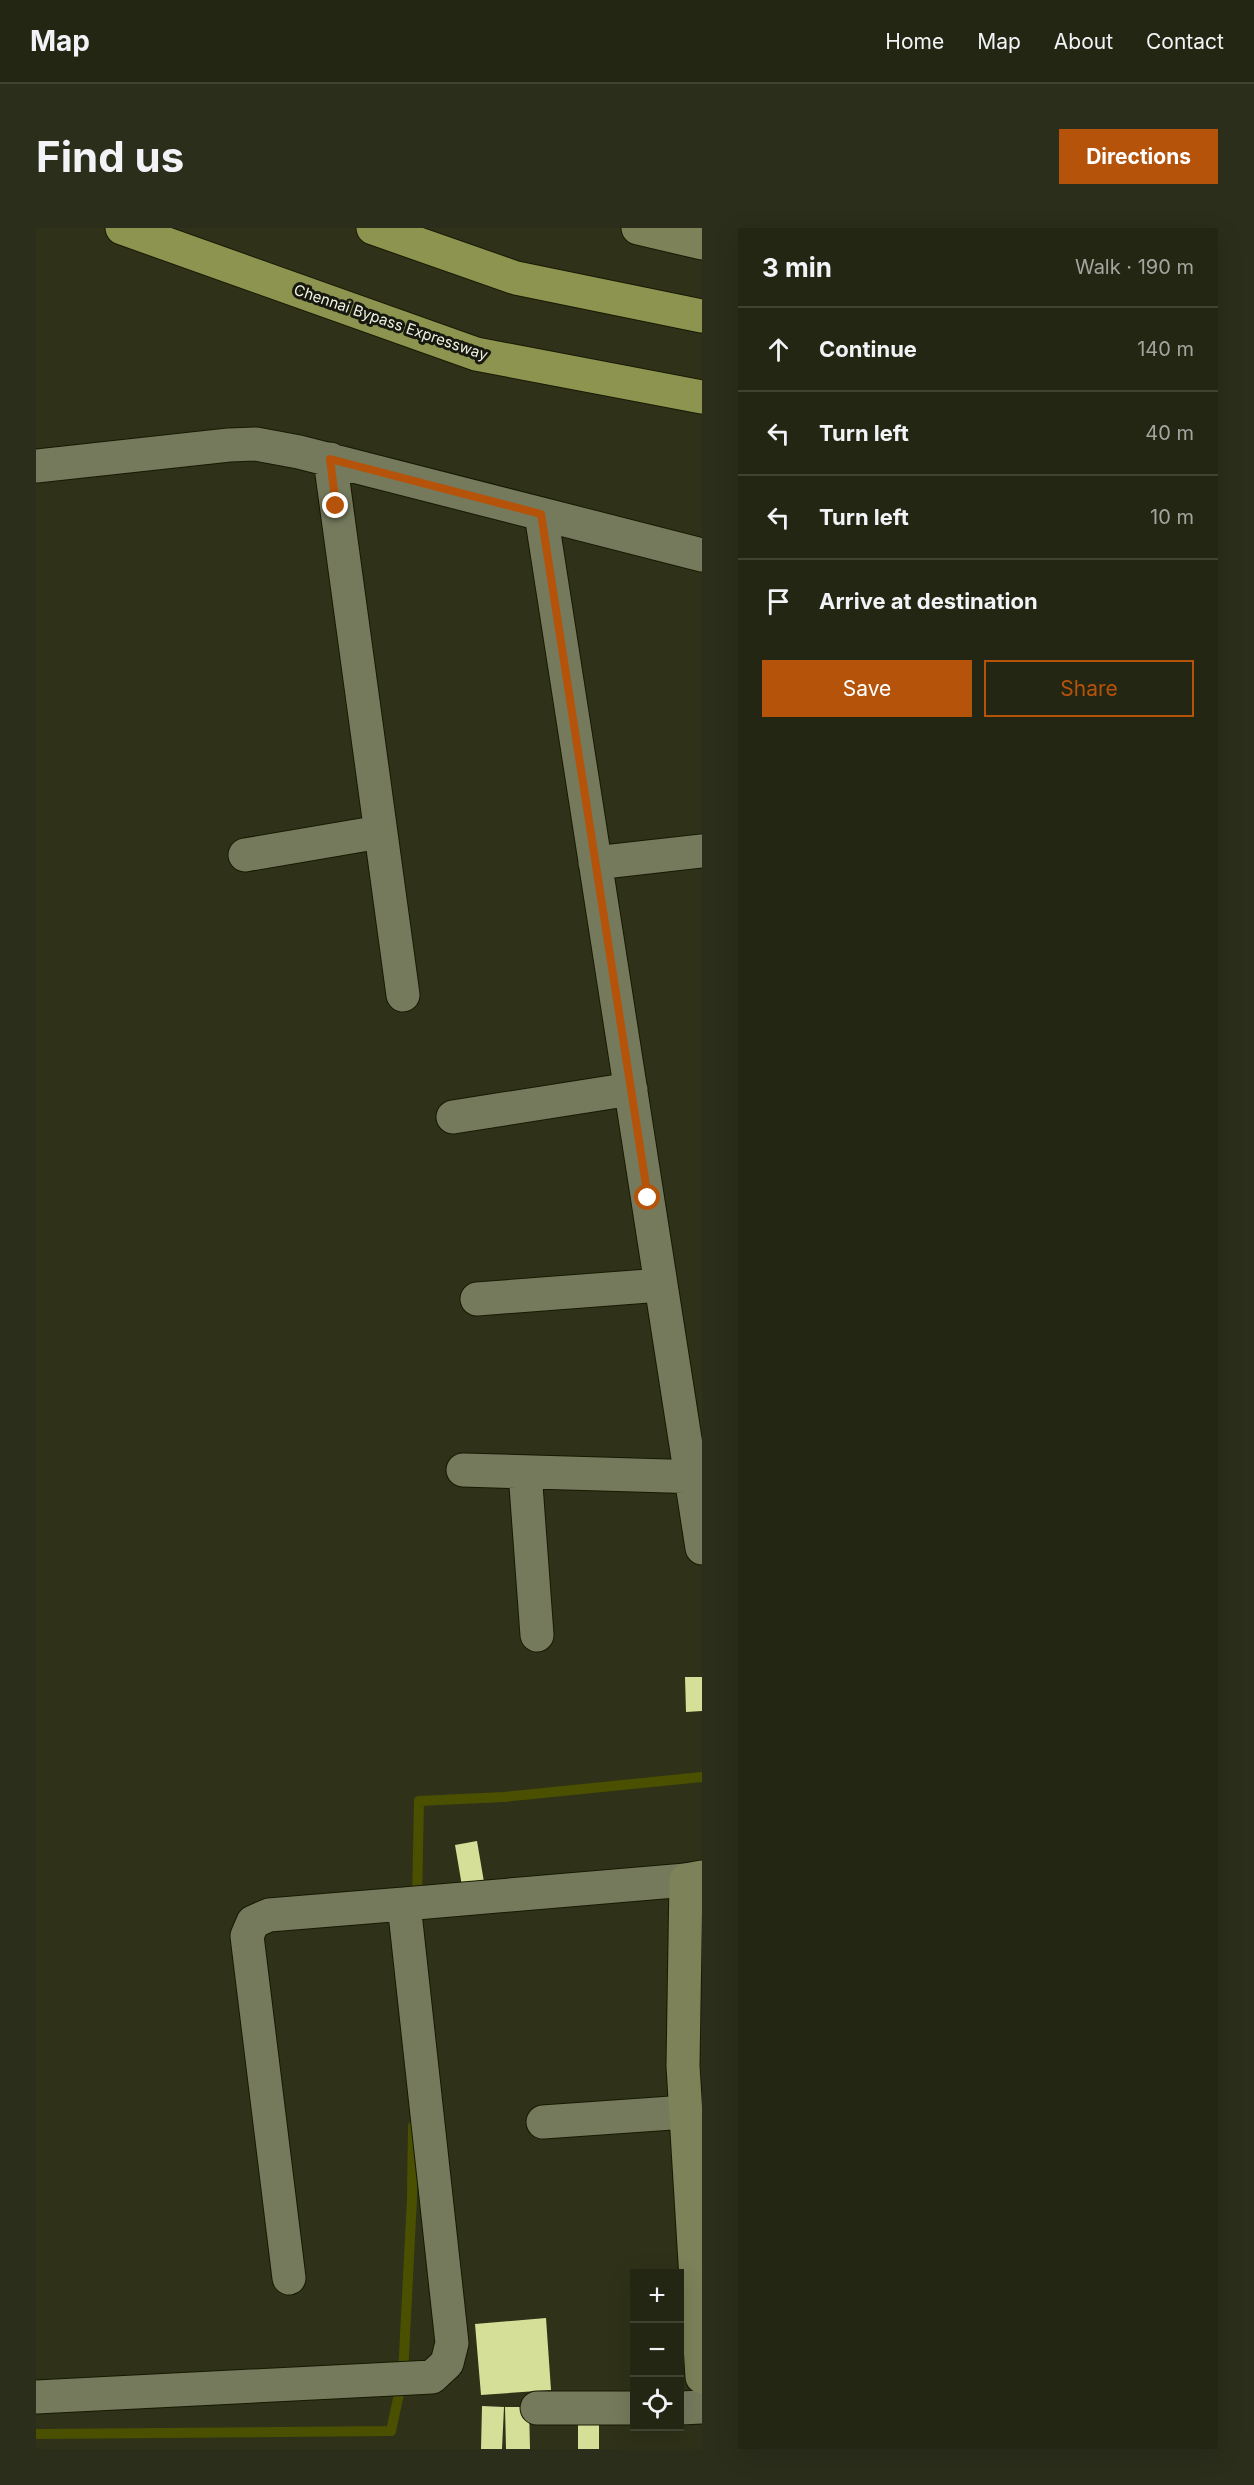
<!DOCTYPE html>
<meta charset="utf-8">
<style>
:root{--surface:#232612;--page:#2b2e1b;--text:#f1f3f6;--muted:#a3a59f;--line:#404332;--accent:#b45309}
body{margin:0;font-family:Inter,sans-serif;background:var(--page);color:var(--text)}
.controls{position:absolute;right:18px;bottom:18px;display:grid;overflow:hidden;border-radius:0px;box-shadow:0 6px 24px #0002}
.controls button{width:54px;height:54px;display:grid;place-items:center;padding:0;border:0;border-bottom:2px solid var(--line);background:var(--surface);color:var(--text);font:30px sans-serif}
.stop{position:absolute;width:18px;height:18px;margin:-14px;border:4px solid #b45309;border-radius:50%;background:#fff}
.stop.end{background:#b45309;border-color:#fff;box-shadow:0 2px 6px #0008}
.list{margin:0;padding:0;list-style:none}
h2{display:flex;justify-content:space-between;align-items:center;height:78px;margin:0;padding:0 24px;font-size:26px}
h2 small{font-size:20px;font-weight:400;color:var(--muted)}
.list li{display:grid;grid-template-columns:39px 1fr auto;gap:18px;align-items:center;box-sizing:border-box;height:84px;padding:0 24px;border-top:2px solid var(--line)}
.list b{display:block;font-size:22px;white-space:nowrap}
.list em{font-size:20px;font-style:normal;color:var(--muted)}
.actions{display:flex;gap:12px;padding:18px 24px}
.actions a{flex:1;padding:14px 0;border:2px solid var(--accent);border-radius:0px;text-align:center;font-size:21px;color:var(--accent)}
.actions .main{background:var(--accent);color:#fff}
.icon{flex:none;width:33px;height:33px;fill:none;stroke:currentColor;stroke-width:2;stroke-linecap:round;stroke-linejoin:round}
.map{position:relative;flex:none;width:666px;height:2221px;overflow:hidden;border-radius:0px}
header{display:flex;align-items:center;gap:36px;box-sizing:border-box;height:84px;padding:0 30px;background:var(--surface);border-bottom:2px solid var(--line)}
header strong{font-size:28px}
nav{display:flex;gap:33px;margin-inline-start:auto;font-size:21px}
.intro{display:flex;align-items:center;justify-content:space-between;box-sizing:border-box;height:144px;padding:0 36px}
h1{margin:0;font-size:42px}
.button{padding:15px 27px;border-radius:0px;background:var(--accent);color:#fff;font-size:21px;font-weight:700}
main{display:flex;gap:36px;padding:0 36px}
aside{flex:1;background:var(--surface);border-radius:0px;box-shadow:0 6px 24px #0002}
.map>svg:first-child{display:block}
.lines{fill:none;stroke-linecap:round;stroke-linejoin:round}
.stream{stroke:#4b5000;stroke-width:10}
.building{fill:#d6df97}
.street-casing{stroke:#171a02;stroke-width:35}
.secondary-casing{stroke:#171a02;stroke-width:35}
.highway-casing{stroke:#171a02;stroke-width:35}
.street{stroke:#767a5d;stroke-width:33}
.secondary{stroke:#7d8259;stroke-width:33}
.highway{stroke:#8d9450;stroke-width:33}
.route{stroke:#b45309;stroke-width:8}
.labels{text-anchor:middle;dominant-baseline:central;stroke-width:6;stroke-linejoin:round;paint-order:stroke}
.street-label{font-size:15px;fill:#eff2e2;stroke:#17190e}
</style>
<header>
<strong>Map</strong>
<nav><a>Home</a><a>Map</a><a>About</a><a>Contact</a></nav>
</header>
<div class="intro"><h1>Find us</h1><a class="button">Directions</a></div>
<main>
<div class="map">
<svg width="666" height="2221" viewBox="0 0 666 2221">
<rect width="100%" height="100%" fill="#2f3218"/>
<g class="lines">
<!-- stream -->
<path class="stream" d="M 381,1673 L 383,1573 L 468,1569 L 666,1549
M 0,2206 L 355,2203 L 367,2147 L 376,1970 L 377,1898"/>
</g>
<!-- building -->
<path class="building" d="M 649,1449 L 666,1449 L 666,1483 L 650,1484 Z
M 441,1613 L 448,1654 L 426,1658 L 419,1617 Z
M 510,2090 L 515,2162 L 445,2167 L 439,2096 Z
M 446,2178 L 468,2179 L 466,2221 L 445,2221 Z
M 469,2179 L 493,2179 L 494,2221 L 470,2221 Z
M 542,2186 L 563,2186 L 563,2221 L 542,2221 Z"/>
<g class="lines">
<defs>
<path id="street" d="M 294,231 L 367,767
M 0,238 L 193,217 L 220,216 L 263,224 L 666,327
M 505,286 L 666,1320
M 209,627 L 344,604
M 559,635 L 666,623
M 417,889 L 595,861
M 441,1071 L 625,1057
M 427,1242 L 666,1249
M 489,1244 L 501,1407
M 507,1894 L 650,1884
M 253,2050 L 211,1708 L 217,1694 L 233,1687 L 368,1676
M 0,2169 L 396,2149 L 411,2135 L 416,2115 L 368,1676 L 650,1652
M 501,2180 L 598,2180
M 644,2180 L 666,2179"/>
<path id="secondary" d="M 602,0 L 666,15
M 666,1649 L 650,1652 L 647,1838 L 666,2149"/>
<path id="highway" d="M 86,0 L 440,126 L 666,169
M 337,0 L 480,50 L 666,88"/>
</defs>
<!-- street casing -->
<use href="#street" class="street-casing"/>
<!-- secondary casing -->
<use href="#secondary" class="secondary-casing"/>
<!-- highway casing -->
<use href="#highway" class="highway-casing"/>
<!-- street -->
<use href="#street" class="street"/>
<!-- secondary -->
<use href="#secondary" class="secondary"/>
<!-- highway -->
<use href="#highway" class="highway"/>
</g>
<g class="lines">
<!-- route -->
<path class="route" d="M 300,278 L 294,231 L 505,286 L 612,970"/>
</g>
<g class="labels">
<!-- street labels -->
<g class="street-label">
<text transform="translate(355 94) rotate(19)">Chennai Bypass Expressway</text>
</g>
</g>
</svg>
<div class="controls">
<button>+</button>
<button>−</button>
<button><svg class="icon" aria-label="locate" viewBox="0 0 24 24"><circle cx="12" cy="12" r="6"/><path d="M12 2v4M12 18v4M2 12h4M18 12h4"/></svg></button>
</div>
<div class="stop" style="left:612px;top:970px"></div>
<div class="stop end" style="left:300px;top:278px"></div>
</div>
<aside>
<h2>3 min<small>Walk · 190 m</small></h2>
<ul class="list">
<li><svg class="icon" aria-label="ahead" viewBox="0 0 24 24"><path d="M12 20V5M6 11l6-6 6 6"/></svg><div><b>Continue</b></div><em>140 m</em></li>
<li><svg class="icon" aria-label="left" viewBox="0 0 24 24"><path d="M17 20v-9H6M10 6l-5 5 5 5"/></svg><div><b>Turn left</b></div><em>40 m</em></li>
<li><svg class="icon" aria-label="left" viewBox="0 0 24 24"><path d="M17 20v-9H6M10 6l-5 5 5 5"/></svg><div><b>Turn left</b></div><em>10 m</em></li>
<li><svg class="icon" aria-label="arrive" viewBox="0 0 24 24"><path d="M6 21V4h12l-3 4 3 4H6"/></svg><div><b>Arrive at destination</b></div></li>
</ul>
<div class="actions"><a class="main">Save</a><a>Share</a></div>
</aside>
</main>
